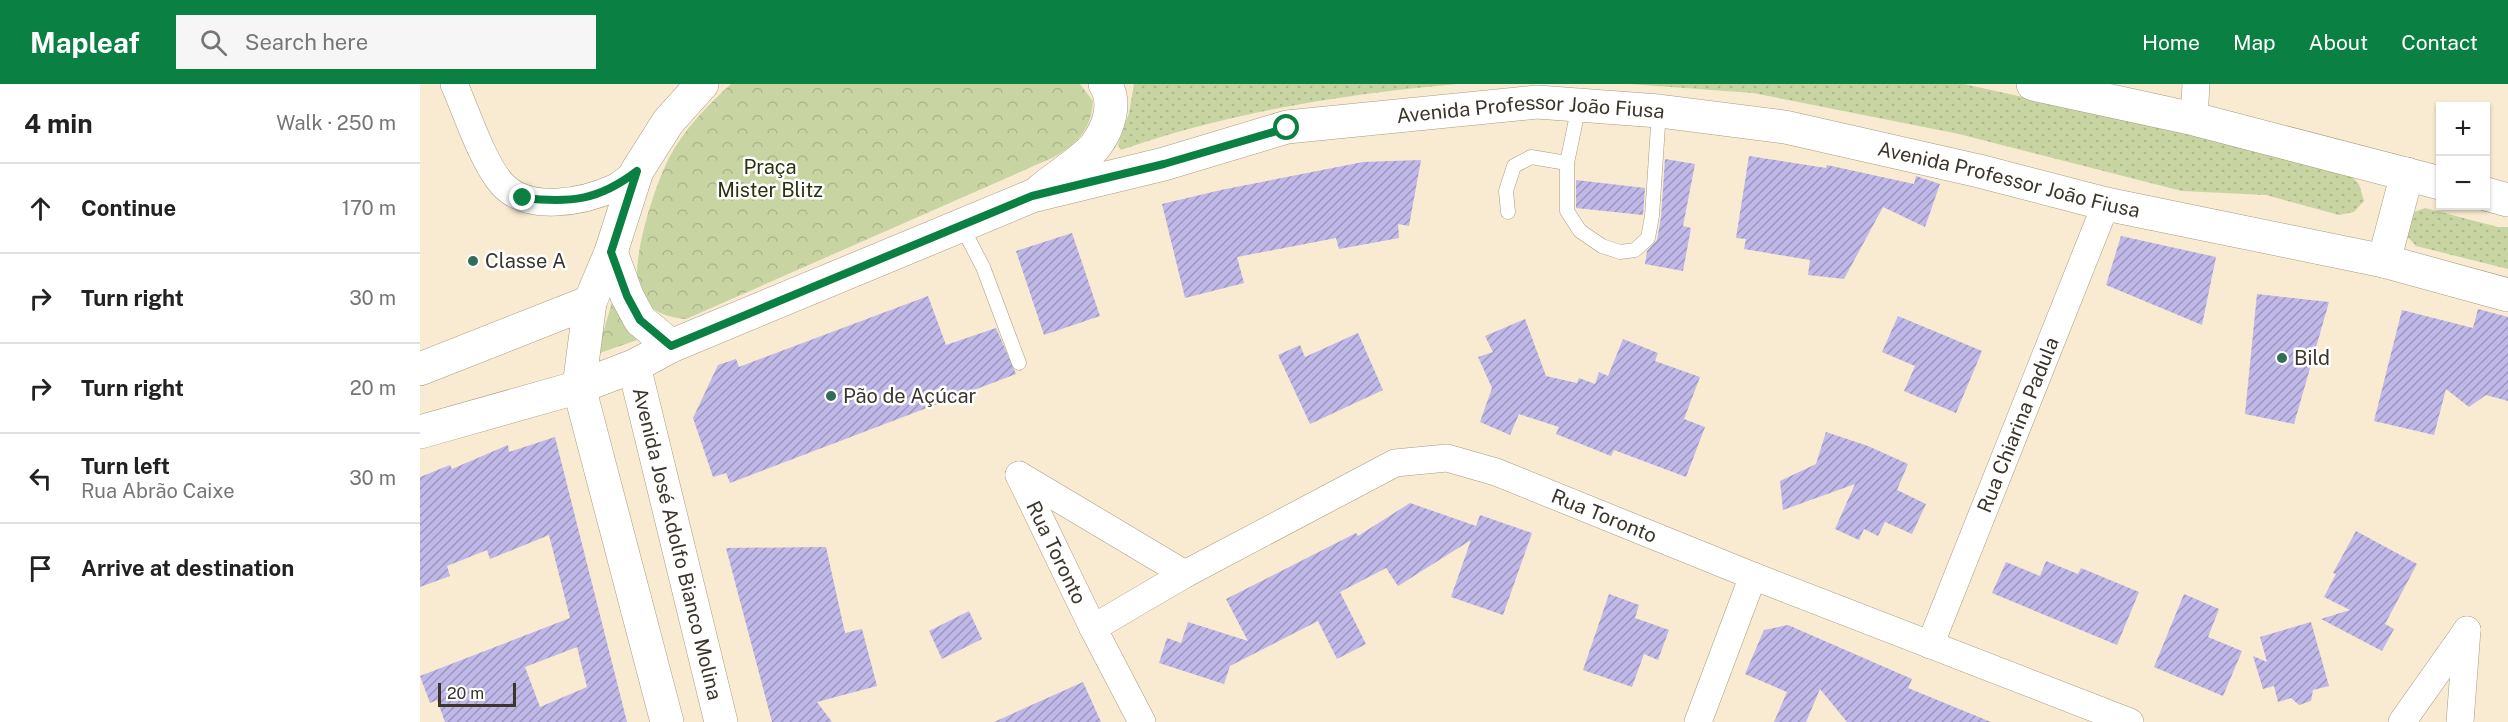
<!DOCTYPE html>
<meta charset="utf-8">
<style>
:root{--surface:#fff;--page:#f6f6f6;--text:#222;--muted:#767676;--line:#e0e0e0;--accent:#0b8043}
body{margin:0;font-family:"Public Sans",sans-serif;background:var(--page);color:var(--text)}
.controls{position:absolute;right:18px;top:18px;display:grid;overflow:hidden;border-radius:0px;box-shadow:0 2px 4px #0004}
.controls button{width:54px;height:54px;display:grid;place-items:center;padding:0;border:0;border-bottom:2px solid var(--line);background:var(--surface);color:var(--text);font:30px sans-serif}
.scale{position:absolute;left:18px;bottom:15px;width:78px;box-sizing:border-box;padding-left:6px;border:3px solid #3b352b;border-top:0;font-size:16px;line-height:21px;white-space:nowrap;color:#3b352b;-webkit-text-stroke:4px #fff;paint-order:stroke}
.stop{position:absolute;width:18px;height:18px;margin:-14px;border:4px solid #0b8043;border-radius:50%;background:#fff}
.stop.end{background:#0b8043;border-color:#fff;box-shadow:0 2px 6px #0008}
.list{margin:0;padding:0;list-style:none}
h2{display:flex;justify-content:space-between;align-items:center;height:78px;margin:0;padding:0 24px;font-size:26px}
h2 small{font-size:20px;font-weight:400;color:var(--muted)}
.list li{display:grid;grid-template-columns:39px 1fr auto;gap:18px;align-items:center;box-sizing:border-box;height:90px;padding:0 24px;border-top:2px solid var(--line)}
.list b{display:block;font-size:22px;white-space:nowrap}
.list p{margin:0;font-size:20px;white-space:nowrap;color:var(--muted)}
.list em{font-size:20px;font-style:normal;color:var(--muted)}
.icon{flex:none;width:33px;height:33px;fill:none;stroke:currentColor;stroke-width:2;stroke-linecap:round;stroke-linejoin:round}
.map{position:relative;flex:none;width:2088px;height:638px;overflow:hidden}
header{display:flex;align-items:center;gap:36px;box-sizing:border-box;height:84px;padding:0 30px;background:var(--accent);color:#fff}
header strong{font-size:28px}
nav{display:flex;gap:33px;margin-inline-start:auto;font-size:21px}
.search{width:420px;height:54px;background:var(--page);display:flex;align-items:center;gap:15px;box-sizing:border-box;padding:0 21px;border-radius:0px;color:var(--muted);font-size:22px}
main{display:flex}
aside{flex:1;background:var(--surface)}
.map>svg:first-child{display:block}
.grass{fill:url(#grass-dots)}
.park{fill:url(#park-crowns)}
.building{fill:url(#building-hatch);fill-rule:evenodd}
.lines{fill:none;stroke-linecap:round;stroke-linejoin:round}
.lane-casing{stroke:#a79b82;stroke-width:15}
.street-casing{stroke:#a79b82;stroke-width:28}
.secondary-casing{stroke:#a79b82;stroke-width:34}
.lane{stroke:#fff;stroke-width:14}
.street{stroke:#fff;stroke-width:27}
.secondary{stroke:#fff;stroke-width:33}
.route{stroke:#0b8043;stroke-width:8}
.poi-dot{fill:#316e5a;stroke:#fff;stroke-width:2}
.labels{text-anchor:middle;dominant-baseline:central;stroke-width:5;stroke-linejoin:round;paint-order:stroke}
.street-label{font-size:20px;fill:#3b352b;stroke:#fff}
.park-label{font-size:20px;fill:#2b330c;stroke:#fff}
.poi-label{font-size:20px;fill:#3b352b;stroke:#fff;text-anchor:start}
</style>
<header>
<strong>Mapleaf</strong>
<div class="search"><svg class="icon" aria-label="search" viewBox="0 0 24 24"><circle cx="10" cy="10" r="6"/><path d="M15 15l6 6"/></svg>Search here</div>
<nav><a>Home</a><a>Map</a><a>About</a><a>Contact</a></nav>
</header>
<main>
<aside>
<h2>4 min<small>Walk · 250 m</small></h2>
<ul class="list">
<li><svg class="icon" aria-label="ahead" viewBox="0 0 24 24"><path d="M12 20V5M6 11l6-6 6 6"/></svg><div><b>Continue</b></div><em>170 m</em></li>
<li><svg class="icon" aria-label="right" viewBox="0 0 24 24"><path d="M7 20v-9h11M14 6l5 5-5 5"/></svg><div><b>Turn right</b></div><em>30 m</em></li>
<li><svg class="icon" aria-label="right" viewBox="0 0 24 24"><path d="M7 20v-9h11M14 6l5 5-5 5"/></svg><div><b>Turn right</b></div><em>20 m</em></li>
<li><svg class="icon" aria-label="left" viewBox="0 0 24 24"><path d="M17 20v-9H6M10 6l-5 5 5 5"/></svg><div><b>Turn left</b><p>Rua Abrão Caixe</p></div><em>30 m</em></li>
<li><svg class="icon" aria-label="arrive" viewBox="0 0 24 24"><path d="M6 21V4h12l-3 4 3 4H6"/></svg><div><b>Arrive at destination</b></div></li>
</ul>
</aside>
<div class="map">
<svg width="2088" height="638" viewBox="0 0 2088 638">
<defs>
<pattern id="grass-dots" width="8" height="8" patternUnits="userSpaceOnUse" patternTransform="scale(1.5)"><rect width="8" height="8" fill="#c8d5a3"/><path d="M2 2h.1M6 6h.1" fill="none" stroke="#adb78c" stroke-width="1.8" stroke-linecap="round"/></pattern>
<pattern id="park-crowns" width="20" height="18" patternUnits="userSpaceOnUse" patternTransform="scale(1.5)"><rect width="20" height="18" fill="#c8d5a3"/><path d="M2 6a3 3 0 1 1 6 0M12 15a3 3 0 1 1 6 0" fill="none" stroke="#adb78c"/></pattern>
<pattern id="building-hatch" width="6" height="6" patternUnits="userSpaceOnUse" patternTransform="scale(1.5)"><rect width="6" height="6" fill="#bfb8e8"/><path d="M-1 1l2-2M0 6l6-6M5 7l2-2" fill="none" stroke="#9c96bc"/></pattern>
</defs>
<rect width="100%" height="100%" fill="#f8ebd1"/>
<!-- grass -->
<path class="grass" d="M 714,0 L 1038,0 C 924,10 809,28 701,66 L 698,61 L 709,29 Z
M 1209,0 L 1544,0 L 1773,51 L 1930,91 L 1939,100 L 1944,117 L 1934,128 L 1919,131 L 1846,111 L 1762,107 L 1539,50 L 1333,9 Z
M 2005,124 L 2078,143 L 2088,143 L 2088,185 L 1996,162 L 1986,151 L 1991,129 Z"/>
<!-- park -->
<path class="park" d="M 311,0 L 660,0 L 673,17 C 671,47 657,60 632,74 L 266,235 C 249,234 228,227 220,210 C 208,182 235,101 249,74 C 264,45 288,21 311,0 Z
M 192,218 L 217,256 L 177,270 Z"/>
<!-- building -->
<path class="building" d="M 1329,72 L 1406,84 L 1407,81 L 1494,100 L 1496,92 L 1520,100 L 1505,143 L 1463,123 L 1424,195 L 1388,191 L 1390,176 L 1324,165 L 1326,155 L 1316,154 Z
M 1245,75 L 1275,80 L 1263,142 L 1271,144 L 1263,187 L 1225,180 L 1227,167 L 1237,156 L 1241,133 Z
M 1001,76 L 989,142 L 978,140 L 979,154 L 919,165 L 916,154 L 817,173 L 824,199 L 765,214 L 742,120 L 801,106 L 943,78 Z
M 1156,96 L 1225,104 L 1223,131 L 1156,124 Z
M 652,149 L 680,232 L 624,251 L 596,167 Z
M 1701,152 L 1796,173 L 1782,241 L 1686,201 Z
M 1837,210 L 1909,218 L 1874,340 L 1825,330 Z
M 508,212 L 526,261 L 576,244 L 596,290 L 310,399 L 306,389 L 293,393 L 273,334 L 298,281 L 316,275 L 319,283 Z
M 2058,225 L 2088,233 L 2088,317 L 2066,311 L 2049,323 L 2026,305 L 2014,351 L 1954,337 L 1982,226 L 2053,244 Z
M 1478,232 L 1562,267 L 1536,329 L 1484,307 L 1495,282 L 1462,268 Z
M 1105,235 L 1126,292 L 1157,299 L 1159,294 L 1175,300 L 1179,288 L 1188,292 L 1203,255 L 1238,269 L 1235,277 L 1280,293 L 1264,335 L 1285,343 L 1266,393 L 1194,366 L 1191,372 L 1136,350 L 1139,343 L 1099,330 L 1090,351 L 1060,338 L 1072,304 L 1058,273 L 1073,268 L 1065,252 Z
M 938,249 L 963,306 L 890,340 L 858,271 L 880,261 L 885,273 Z
M 1406,348 L 1448,362 L 1488,380 L 1477,406 L 1506,420 L 1492,450 L 1465,438 L 1458,452 L 1444,445 L 1439,456 L 1415,445 L 1435,400 L 1363,426 L 1360,397 L 1396,380 Z
M 135,353 L 207,638 L 25,638 L 17,616 L 10,619 L 0,592 L 150,534 L 129,451 L 70,475 L 67,466 L 27,482 L 30,492 L 0,503 L 0,393 L 30,381 L 32,385 L 88,361 L 89,368 ZM 157,563 L 167,603 L 120,623 L 105,583 Z
M 990,419 L 1056,442 L 1060,431 L 1112,449 L 1083,531 L 1031,513 L 1051,456 L 978,502 L 966,484 L 920,508 L 946,560 L 917,575 L 898,537 L 810,582 L 804,600 L 739,579 L 747,554 L 761,559 L 768,538 L 828,557 L 806,515 L 936,449 L 938,452 Z
M 1936,447 L 1997,480 L 1965,540 L 1974,545 L 1962,567 L 1901,535 L 1930,526 L 1904,513 L 1916,490 L 1913,489 Z
M 406,463 L 425,549 L 442,545 L 457,602 L 397,618 L 412,638 L 352,638 L 306,464 Z
M 1626,477 L 1658,490 L 1661,484 L 1719,508 L 1697,561 L 1572,509 L 1586,478 L 1620,492 Z
M 1189,510 L 1219,521 L 1215,534 L 1249,546 L 1238,576 L 1224,570 L 1212,603 L 1163,586 Z
M 1764,510 L 1799,525 L 1788,553 L 1822,567 L 1803,612 L 1734,583 Z
M 549,527 L 562,555 L 522,575 L 509,547 Z
M 1891,538 L 1909,602 L 1893,606 L 1891,617 L 1879,621 L 1871,614 L 1858,618 L 1854,602 L 1843,605 L 1833,572 L 1847,578 L 1840,553 Z
M 1368,541 L 1492,595 L 1488,604 L 1571,638 L 1427,638 L 1400,605 L 1386,638 L 1354,638 L 1367,608 L 1325,590 L 1344,546 Z
M 663,598 L 681,638 L 574,638 Z"/>
<g class="lines">
<defs>
<path id="lane" d="M 1159,21 L 1147,79 L 1147,127 L 1160,147 L 1182,162 L 1200,168 L 1215,166 L 1228,154 L 1232,132 L 1239,27
M 1088,128 L 1086,107 L 1094,82 L 1111,73 L 1147,79
M 542,143 L 563,183 L 599,279"/>
<g id="street">
<path d="M 34,0 C 46,27 63,79 82,100 C 108,129 163,118 194,104 C 202,100 210,93 217,87"/>
<path d="M 1774,35 L 1776,0"/>
<path id="s1" d="M 599,391 L 673,544 L 722,638"/>
<path d="M 599,391 L 765,490"/>
<path id="s2" d="M 673,544 L 765,490 L 975,379 L 1027,374 L 1076,388 L 1333,492 L 1710,638"/>
<path id="s3" d="M 1510,561 L 1686,120"/>
<path d="M 1278,638 L 1333,492"/>
<path d="M 1982,638 L 2047,546"/>
<path d="M 2040,638 L 2047,546"/>
</g>
<g id="secondary">
<path d="M 1613,0 L 1774,35 L 2020,99"/>
<path d="M 621,106 C 634,95 668,73 676,61 C 689,44 697,18 685,0"/>
<path d="M 2066,110 L 2088,116"/>
<path d="M 191,168 L 207,212 L 220,236 L 251,262"/>
<path d="M 1964,177 L 1987,90"/>
<path id="s4" d="M 214,282 L 301,638"/>
<path d="M 0,285 L 170,218"/>
<path id="s5" d="M 0,348 L 159,303 L 214,282 L 251,262 L 612,112 L 744,80 L 867,43 L 1117,18 L 1239,27 L 1365,43 L 1559,87 L 1686,120 L 1964,177 L 2088,211"/>
<path d="M 247,638 L 159,303 L 170,218 L 191,168 L 217,87 L 248,38 L 282,0"/>
</g>
</defs>
<!-- lane casing -->
<use href="#lane" class="lane-casing"/>
<!-- street casing -->
<use href="#street" class="street-casing"/>
<!-- secondary casing -->
<use href="#secondary" class="secondary-casing"/>
<!-- lane -->
<use href="#lane" class="lane"/>
<!-- street -->
<use href="#street" class="street"/>
<!-- secondary -->
<use href="#secondary" class="secondary"/>
</g>
<g class="lines">
<!-- route -->
<path class="route" d="M 103,114 C 150,119 178,117 217,87 L 191,168 L 207,212 L 220,236 L 251,262 L 612,112 L 744,80 L 867,44"/>
</g>
<!-- markers -->
<g class="poi-dot">
<circle cx="53" cy="177" r="6"/>
<circle cx="1862" cy="274" r="6"/>
<circle cx="411" cy="312" r="6"/>
</g>
<g class="labels">
<!-- street labels -->
<g class="street-label">
<text stroke="none"><textPath href="#s5" startOffset="1166">Avenida Professor João Fiusa</textPath></text>
<text stroke="none"><textPath href="#s5" startOffset="1652">Avenida Professor João Fiusa</textPath></text>
<text stroke="none"><textPath href="#s3" startOffset="237">Rua Chiarina Padula</textPath></text>
<text stroke="none"><textPath href="#s2" startOffset="564">Rua Toronto</textPath></text>
<text stroke="none"><textPath href="#s4" startOffset="183">Avenida José Adolfo Bianco Molina</textPath></text>
<text stroke="none"><textPath href="#s1" startOffset="86">Rua Toronto</textPath></text>
</g>
<!-- park labels -->
<g class="park-label">
<text x="350" y="83">Praça<tspan x="350" dy="23">Mister Blitz</tspan></text>
</g>
<!-- poi labels -->
<g class="poi-label">
<text x="65" y="177">Classe A</text>
<text x="1874" y="274">Bild</text>
<text x="423" y="312">Pão de Açúcar</text>
</g>
</g>
</svg>
<div class="controls">
<button>+</button>
<button>−</button>
</div>
<div class="scale">20 m</div>
<div class="stop" style="left:867px;top:44px"></div>
<div class="stop end" style="left:103px;top:114px"></div>
</div>
</main>
